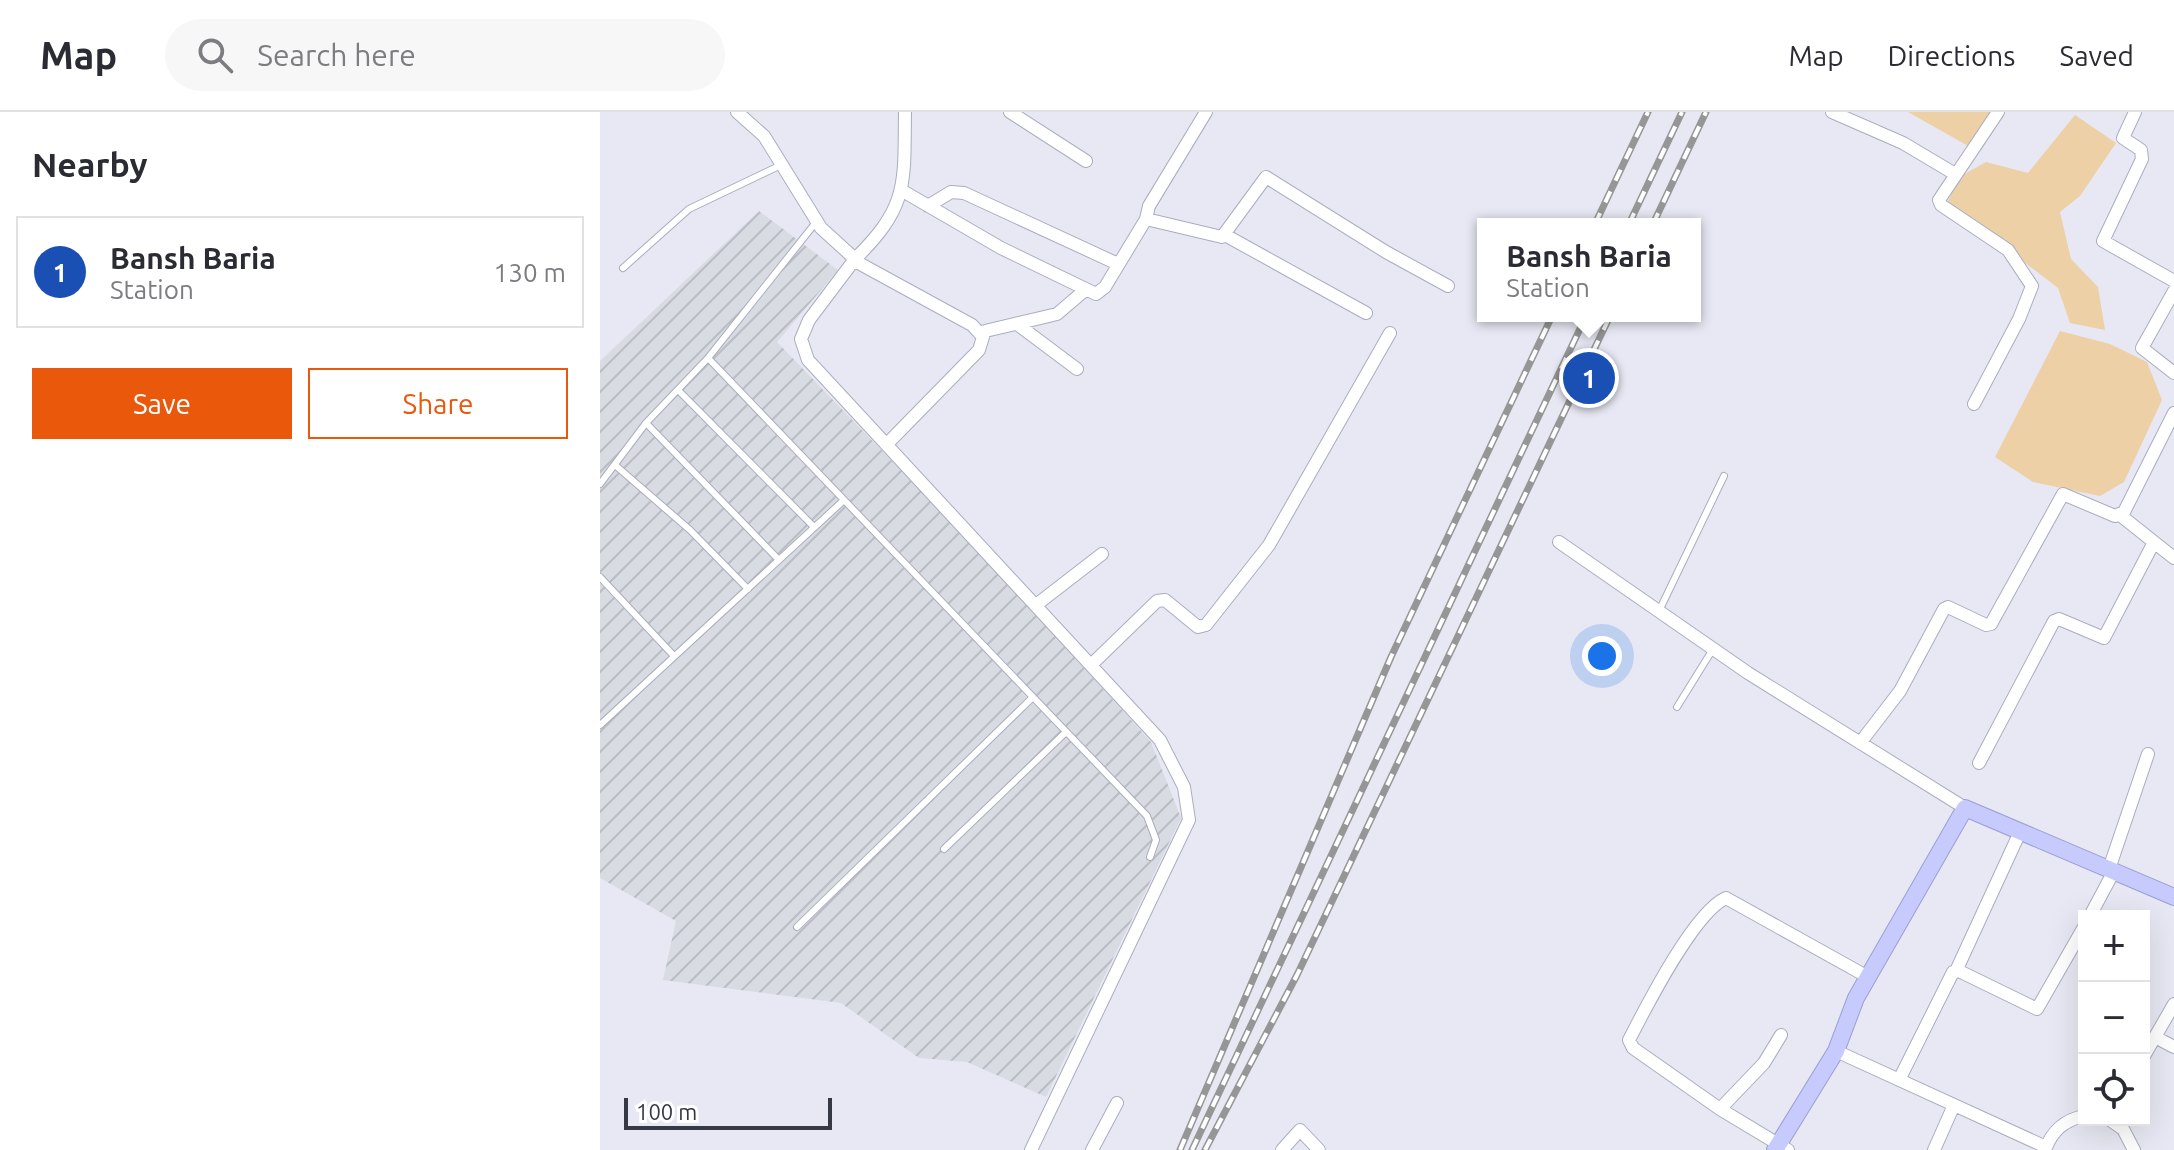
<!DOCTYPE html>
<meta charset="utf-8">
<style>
:root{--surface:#fff;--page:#f7f7f7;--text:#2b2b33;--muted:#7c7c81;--line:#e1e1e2;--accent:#ea580c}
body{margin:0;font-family:Ubuntu,sans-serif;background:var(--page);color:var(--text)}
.controls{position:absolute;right:24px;bottom:24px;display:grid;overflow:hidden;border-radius:0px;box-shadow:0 8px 32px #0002}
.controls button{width:72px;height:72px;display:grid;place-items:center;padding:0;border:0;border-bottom:2px solid var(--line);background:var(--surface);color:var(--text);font:40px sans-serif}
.scale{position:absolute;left:24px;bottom:20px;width:208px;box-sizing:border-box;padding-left:8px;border:4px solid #363945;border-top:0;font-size:22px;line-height:28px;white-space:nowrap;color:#363945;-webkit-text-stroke:6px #fff;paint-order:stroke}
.you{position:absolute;left:1002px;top:544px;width:28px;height:28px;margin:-20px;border:6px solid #fff;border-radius:50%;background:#1a73e8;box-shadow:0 0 0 12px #1a73e833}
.badge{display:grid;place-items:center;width:52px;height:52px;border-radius:50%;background:var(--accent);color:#fff;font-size:26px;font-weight:700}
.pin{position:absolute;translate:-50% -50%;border:4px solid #fff;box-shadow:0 2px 8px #0006}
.popup{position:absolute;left:877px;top:106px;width:224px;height:104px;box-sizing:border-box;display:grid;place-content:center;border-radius:0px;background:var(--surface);filter:drop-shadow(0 2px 6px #0005);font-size:26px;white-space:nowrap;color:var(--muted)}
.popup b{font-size:30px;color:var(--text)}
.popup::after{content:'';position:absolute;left:50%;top:100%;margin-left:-16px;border:16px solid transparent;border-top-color:var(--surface)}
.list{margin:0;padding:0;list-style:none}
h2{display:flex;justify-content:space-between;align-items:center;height:104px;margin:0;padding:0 32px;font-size:34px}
h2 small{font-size:26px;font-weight:400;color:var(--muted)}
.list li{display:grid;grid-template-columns:52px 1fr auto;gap:24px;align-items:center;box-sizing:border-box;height:112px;margin:0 16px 16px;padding:0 16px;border:2px solid var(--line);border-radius:0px}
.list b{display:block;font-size:30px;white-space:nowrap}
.list p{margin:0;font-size:26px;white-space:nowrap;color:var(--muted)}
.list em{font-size:26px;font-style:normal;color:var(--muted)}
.actions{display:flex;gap:16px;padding:24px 32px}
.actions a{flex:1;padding:18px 0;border:2px solid var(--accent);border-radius:0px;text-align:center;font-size:28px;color:var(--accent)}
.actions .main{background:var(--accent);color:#fff}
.icon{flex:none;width:44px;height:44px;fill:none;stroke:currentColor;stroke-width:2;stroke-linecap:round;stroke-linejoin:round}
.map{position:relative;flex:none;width:1574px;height:1038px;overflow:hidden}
header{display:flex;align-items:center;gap:48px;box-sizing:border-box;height:112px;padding:0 40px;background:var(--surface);border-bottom:2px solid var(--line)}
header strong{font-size:38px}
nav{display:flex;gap:44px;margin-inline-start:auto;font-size:28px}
.search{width:560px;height:72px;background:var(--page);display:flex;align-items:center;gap:20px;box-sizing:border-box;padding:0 28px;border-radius:44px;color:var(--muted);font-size:30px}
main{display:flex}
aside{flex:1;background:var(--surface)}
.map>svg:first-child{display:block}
.industrial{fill:url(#industrial-furrows)}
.water{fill:#edd0a5}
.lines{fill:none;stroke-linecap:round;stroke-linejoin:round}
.lane-casing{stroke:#aaadbe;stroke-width:8}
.street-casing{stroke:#aaadbe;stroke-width:14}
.secondary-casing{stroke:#9a9fd4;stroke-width:18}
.lane{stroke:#fff;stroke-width:6}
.street{stroke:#fff;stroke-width:12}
.secondary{stroke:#c7cafc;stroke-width:16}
.rail-casing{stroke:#969696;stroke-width:7}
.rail{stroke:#fff;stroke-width:4;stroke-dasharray:12;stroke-linecap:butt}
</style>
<header>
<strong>Map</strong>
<div class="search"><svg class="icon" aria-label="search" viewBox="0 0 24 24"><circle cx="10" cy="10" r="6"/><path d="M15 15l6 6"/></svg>Search here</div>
<nav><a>Map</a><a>Directions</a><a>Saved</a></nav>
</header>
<main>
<aside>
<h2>Nearby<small></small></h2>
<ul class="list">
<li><span class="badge" style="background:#1a4fb4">1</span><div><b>Bansh Baria</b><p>Station</p></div><em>130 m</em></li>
</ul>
<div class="actions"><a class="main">Save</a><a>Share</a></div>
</aside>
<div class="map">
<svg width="1574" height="1038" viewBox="0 0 1574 1038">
<defs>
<pattern id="industrial-furrows" width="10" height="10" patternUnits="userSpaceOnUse" patternTransform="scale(2)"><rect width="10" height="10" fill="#d8dbe2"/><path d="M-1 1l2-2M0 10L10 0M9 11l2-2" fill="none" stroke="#babdc3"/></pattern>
</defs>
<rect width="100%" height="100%" fill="#e7e8f3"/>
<!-- industrial -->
<path class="industrial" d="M 159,99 L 238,158 L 177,230 L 370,430 L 551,630 L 581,706 L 446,985 L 367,950 L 319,946 L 241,891 L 63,868 L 76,809 L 0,766 L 0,249 Z"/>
<!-- water -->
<path class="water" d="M 1308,0 L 1391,0 L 1370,35 Z
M 1475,3 L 1516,31 L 1480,84 L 1460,100 L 1471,147 L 1498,175 L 1505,218 L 1470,211 L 1458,176 L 1347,91 L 1361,64 L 1386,50 L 1428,61 Z
M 1460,219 L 1510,232 L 1547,250 L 1562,288 L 1524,370 L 1500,384 L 1433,370 L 1395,345 Z"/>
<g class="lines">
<defs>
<path id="lane" d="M 23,156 L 89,97 L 181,53
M 108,246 L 547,704 L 556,728 L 550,745
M 78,278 L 214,415
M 46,311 L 179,448
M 15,353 L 90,418 L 148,477
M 0,372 L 46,311 L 108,246 L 217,109
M 0,465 L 74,544
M 1059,499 L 1124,364
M 1077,595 L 1113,537
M 0,613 L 244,388
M 344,737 L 466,620
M 197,815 L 433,585"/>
<path id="street" d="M 137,0 L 164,24 L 221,116 L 255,147 L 209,208 L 201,227 L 208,248 L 560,628 L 584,675 L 589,708 L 431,1038
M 410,0 L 486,49
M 1232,0 L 1303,31 L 1355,62
M 1535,0 L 1523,26 L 1541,38 L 1542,47 L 1503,129 L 1574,169
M 301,78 L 401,136 L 496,182 L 505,175 L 546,107 L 622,125 L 666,65 L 786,140 L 848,174
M 328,94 L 351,80 L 364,81 L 518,152
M 546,107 L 549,94 L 606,0
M 625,123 L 766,201
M 255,147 C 309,94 304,72 305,0
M 255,149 L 372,213 L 383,225 L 379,238 L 287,332
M 1574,179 L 1542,236 L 1574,261
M 417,212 L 477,257
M 381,220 L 457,202 L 484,179
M 1374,292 L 1419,207 L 1432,174 L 1408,138 L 1341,93 L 1339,88 L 1398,0
M 1520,403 L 1574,446
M 959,430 L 1148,561 L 1365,696
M 436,493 L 502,442
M 491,553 L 557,489 L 565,488 L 598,515 L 606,513 L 669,433 L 790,221
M 1260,631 L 1300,579 L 1344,497 L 1348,495 L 1386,513 L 1391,512 L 1463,382 L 1515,404 L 1524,400 L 1574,301
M 1379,651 L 1454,509 L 1459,507 L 1504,526 L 1553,432
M 1509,757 L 1548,642
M 1490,804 L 1514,759
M 1356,859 L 1420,720
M 1555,925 L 1574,935
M 1236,939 L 1446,1035
M 1544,944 L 1574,892
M 1299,968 L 1353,860 L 1359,859 L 1437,897 L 1484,815
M 1120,997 L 1164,951 L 1181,923
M 1510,1008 L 1523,1017 L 1534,1038
M 492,1038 L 517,991
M 682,1038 L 700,1018 L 719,1038
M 1188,1038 L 1120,997 L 1033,936 L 1029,928 C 1046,895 1094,800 1126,786 L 1268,865
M 1334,1038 L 1354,993
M 1445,1038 C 1452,1019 1464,1008 1484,1004"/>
<path id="secondary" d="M 1175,1038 L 1236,939 L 1256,886 L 1365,696 L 1574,785"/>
</defs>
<!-- lane casing -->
<use href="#lane" class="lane-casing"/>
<!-- street casing -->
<use href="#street" class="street-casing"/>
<!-- secondary casing -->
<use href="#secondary" class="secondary-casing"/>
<!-- lane -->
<use href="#lane" class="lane"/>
<!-- street -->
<use href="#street" class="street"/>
<!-- secondary -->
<use href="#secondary" class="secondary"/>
<defs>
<path id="rail" d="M 995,112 L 1048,0
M 1029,112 L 1082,0
M 1053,112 L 1106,0
M 580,1038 L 791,545 L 952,204
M 592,1038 L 986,204
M 605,1038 L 697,863 L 1010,204"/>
</defs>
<!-- rail casing -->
<use href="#rail" class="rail-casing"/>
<!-- rail -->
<use href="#rail" class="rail"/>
</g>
</svg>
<div class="controls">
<button>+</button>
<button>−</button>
<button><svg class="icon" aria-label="locate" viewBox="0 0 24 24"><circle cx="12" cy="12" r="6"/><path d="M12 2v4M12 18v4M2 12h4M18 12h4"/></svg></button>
</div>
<div class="scale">100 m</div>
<div class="you"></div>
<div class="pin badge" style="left:989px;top:266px;background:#1a4fb4">1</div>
<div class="popup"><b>Bansh Baria</b>Station</div>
</div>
</main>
